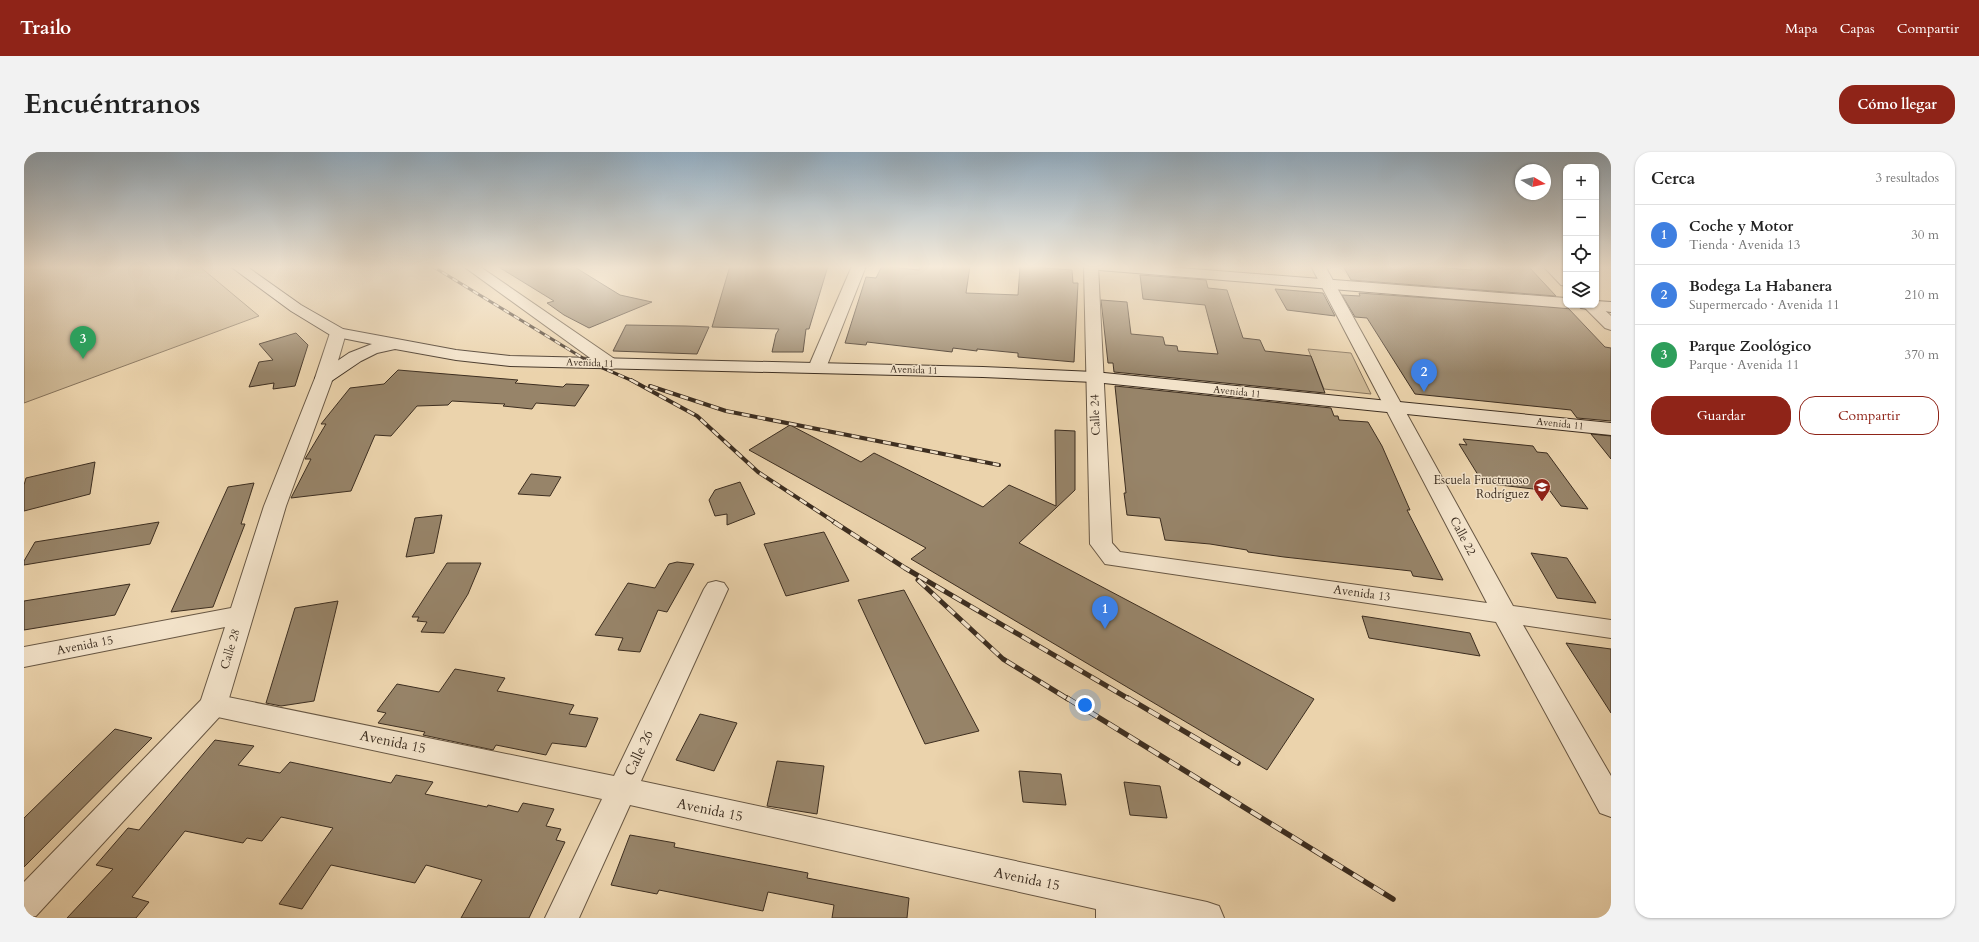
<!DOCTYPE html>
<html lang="es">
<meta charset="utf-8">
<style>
:root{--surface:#fff;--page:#f2f2f2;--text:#222;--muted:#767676;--line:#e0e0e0;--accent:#8f2418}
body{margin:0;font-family:Cardo,serif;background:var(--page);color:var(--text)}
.controls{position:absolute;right:12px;top:12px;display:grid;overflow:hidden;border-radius:8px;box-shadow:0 1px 3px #0004}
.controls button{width:36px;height:36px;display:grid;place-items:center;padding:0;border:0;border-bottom:1px solid var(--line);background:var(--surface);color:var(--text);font:20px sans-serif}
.compass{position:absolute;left:1491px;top:12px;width:36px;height:36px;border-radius:50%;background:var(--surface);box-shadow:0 1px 3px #0004;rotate:99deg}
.you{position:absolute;left:1061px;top:553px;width:14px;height:14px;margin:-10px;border:3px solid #fff;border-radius:50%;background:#1a73e8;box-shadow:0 0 0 6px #1a73e833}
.badge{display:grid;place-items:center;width:26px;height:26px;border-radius:50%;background:var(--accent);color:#fff;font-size:13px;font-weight:700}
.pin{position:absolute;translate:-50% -33px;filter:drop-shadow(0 1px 2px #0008)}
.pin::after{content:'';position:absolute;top:21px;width:14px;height:12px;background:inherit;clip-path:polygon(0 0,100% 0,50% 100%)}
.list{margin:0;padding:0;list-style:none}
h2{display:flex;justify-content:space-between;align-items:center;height:52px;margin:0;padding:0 16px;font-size:17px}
h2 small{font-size:13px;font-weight:400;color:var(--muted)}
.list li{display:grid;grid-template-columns:26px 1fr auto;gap:12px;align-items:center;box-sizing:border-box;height:60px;padding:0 16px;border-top:1px solid var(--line)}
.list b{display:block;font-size:15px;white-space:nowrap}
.list p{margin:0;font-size:13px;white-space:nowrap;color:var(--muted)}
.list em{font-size:13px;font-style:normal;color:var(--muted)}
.actions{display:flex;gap:8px;padding:12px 16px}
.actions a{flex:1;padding:9px 0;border:1px solid var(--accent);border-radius:16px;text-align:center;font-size:14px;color:var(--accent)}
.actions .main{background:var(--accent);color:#fff}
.icon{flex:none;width:22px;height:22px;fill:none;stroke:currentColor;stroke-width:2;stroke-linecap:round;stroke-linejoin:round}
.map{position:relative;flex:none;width:1587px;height:766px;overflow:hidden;border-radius:16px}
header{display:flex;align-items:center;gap:24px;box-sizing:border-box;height:56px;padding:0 20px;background:var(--accent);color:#fff}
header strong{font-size:19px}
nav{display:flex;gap:22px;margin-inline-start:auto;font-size:14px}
.intro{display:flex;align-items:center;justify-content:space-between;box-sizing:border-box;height:96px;padding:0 24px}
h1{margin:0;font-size:28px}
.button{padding:10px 18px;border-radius:16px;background:var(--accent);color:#fff;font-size:14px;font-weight:700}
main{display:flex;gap:24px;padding:0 24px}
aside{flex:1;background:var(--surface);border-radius:16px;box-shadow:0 1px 3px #0004}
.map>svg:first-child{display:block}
.green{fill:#cdb794;stroke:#85725a}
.building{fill:#978469;stroke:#3d2e20}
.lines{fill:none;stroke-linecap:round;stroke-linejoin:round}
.minor-casing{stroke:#685743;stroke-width:2}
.tertiary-casing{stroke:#685743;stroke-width:2}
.secondary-casing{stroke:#3d2e20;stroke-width:2}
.minor{fill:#f2e2c9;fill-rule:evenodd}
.tertiary{fill:#f2e2c9;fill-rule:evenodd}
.secondary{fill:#f2e2c9;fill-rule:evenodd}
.rail-far3-casing{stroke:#3d2e20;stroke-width:3}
.rail-far2-casing{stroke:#3d2e20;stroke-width:4}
.rail-far1-casing{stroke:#3d2e20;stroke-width:5}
.rail-casing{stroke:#3d2e20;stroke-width:5.5}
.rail-far3{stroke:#f2e2c9;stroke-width:2;stroke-dasharray:6;stroke-linecap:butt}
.rail-far2{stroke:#f2e2c9;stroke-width:2.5;stroke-dasharray:8;stroke-linecap:butt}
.rail-far1{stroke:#f2e2c9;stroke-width:3.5;stroke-dasharray:10;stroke-linecap:butt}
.rail{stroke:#f2e2c9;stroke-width:4;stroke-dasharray:12;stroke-linecap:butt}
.labels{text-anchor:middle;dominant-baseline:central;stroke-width:3;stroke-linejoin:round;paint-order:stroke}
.far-street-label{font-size:10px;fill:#3d2e20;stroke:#f2e2c9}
.street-label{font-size:12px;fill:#3d2e20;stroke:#f2e2c9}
.poi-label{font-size:12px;fill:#3d2e20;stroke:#f2e2c9;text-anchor:end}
.near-street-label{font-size:14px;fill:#3d2e20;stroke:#f2e2c9}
</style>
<header>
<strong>Trailo</strong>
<nav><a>Mapa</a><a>Capas</a><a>Compartir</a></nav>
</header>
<div class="intro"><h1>Encuéntranos</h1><a class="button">Cómo llegar</a></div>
<main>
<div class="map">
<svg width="1587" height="766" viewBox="0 0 1587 766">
<rect width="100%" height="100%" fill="#ebd3ac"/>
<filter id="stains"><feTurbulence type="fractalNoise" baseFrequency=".005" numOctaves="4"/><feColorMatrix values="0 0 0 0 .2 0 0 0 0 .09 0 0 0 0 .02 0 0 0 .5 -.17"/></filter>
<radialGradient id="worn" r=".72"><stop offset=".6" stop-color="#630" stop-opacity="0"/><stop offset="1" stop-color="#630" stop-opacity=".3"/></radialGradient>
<!-- green -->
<path class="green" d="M 0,114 L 175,114 L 235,164 L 0,251 Z
M 1284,197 L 1327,201 L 1347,242 L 1300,237 Z"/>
<!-- building -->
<path class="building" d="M 473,114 L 549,114 L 596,143 L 628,150 L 565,176 L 540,163 L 523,151 L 530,149 Z
M 706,114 L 804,114 L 785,177 L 782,177 L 779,200 L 748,200 L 752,182 L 755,177 L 688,175 Z
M 858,114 L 895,118 L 896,114 L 946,114 L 942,141 L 994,143 L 996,114 L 1048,118 L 1049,131 L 1054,131 L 1050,210 L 994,205 L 994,201 L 953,197 L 953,199 L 929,196 L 928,200 L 843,190 L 842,193 L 821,191 L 842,125 L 852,126 Z
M 1319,114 L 1398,114 L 1448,118 L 1445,114 L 1504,114 L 1532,144 L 1327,128 Z
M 1116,123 L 1182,128 L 1184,136 L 1203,138 L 1219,186 L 1236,188 L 1241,199 L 1287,204 L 1301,241 L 1090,220 L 1089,211 L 1084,211 L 1077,148 L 1103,150 L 1107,182 L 1139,185 L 1141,193 L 1153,194 L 1154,199 L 1194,202 L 1181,153 L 1119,147 Z
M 1251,137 L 1299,141 L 1311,164 L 1263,158 Z
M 1335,141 L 1544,156 L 1581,195 L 1587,196 L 1587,269 L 1553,266 L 1547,258 L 1391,242 L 1343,166 L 1331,165 L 1318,143 L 1336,144 Z
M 602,173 L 662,174 L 685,175 L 673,202 L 589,199 Z
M 272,181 L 284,193 L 271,234 L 249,237 L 250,231 L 225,235 L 235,210 L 249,208 L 235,192 Z
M 374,218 L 494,228 L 491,231 L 539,235 L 542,232 L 565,233 L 551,254 L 512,251 L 508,257 L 479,254 L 481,252 L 428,249 L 424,253 L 393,254 L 367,284 L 351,283 L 327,339 L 267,346 L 287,307 L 281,307 L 302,272 L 297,272 L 326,236 L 360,232 Z
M 1091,234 L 1307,256 L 1310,264 L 1314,264 L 1315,268 L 1344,270 L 1358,294 L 1386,358 L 1383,358 L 1419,428 L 1389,424 L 1387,419 L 1260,405 L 1224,400 L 1223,398 L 1186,392 L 1141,388 L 1136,366 L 1103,363 L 1100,341 L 1102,341 Z
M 766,273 L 837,310 L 850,301 L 959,355 L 985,333 L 1032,354 L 1031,278 L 1051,279 L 1051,338 L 995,391 L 1290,547 L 1243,618 L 887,407 L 902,396 L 725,298 Z
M 1567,282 L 1587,284 L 1587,307 Z
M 1439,287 L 1509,294 L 1513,300 L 1523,301 L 1564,357 L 1537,354 L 1526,339 L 1459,331 L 1435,292 L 1443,293 Z
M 71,310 L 66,342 L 0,359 L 0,333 L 2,326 Z
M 507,322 L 537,325 L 526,344 L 494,342 Z
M 716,330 L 731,362 L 703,373 L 703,362 L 691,364 L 685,348 L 691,338 Z
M 230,331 L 217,372 L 221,372 L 189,455 L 147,460 L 204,335 Z
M 418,363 L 410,401 L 382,405 L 391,366 Z
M 135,370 L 126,392 L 0,413 L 0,409 L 11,390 Z
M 800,380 L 825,429 L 762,444 L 740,392 Z
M 1507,401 L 1543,406 L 1572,451 L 1533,446 Z
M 653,410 L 670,412 L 643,460 L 634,458 L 616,500 L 594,498 L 599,486 L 571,483 L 604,431 L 631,436 L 645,412 Z
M 423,411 L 457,411 L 444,442 L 420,481 L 397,480 L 403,470 L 393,469 L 395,465 L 388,465 Z
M 106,432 L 91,463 L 0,478 L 0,449 Z
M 880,438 L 955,579 L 901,592 L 834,448 Z
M 314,449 L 290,549 L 257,554 L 242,551 L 271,456 Z
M 1338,464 L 1446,481 L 1456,504 L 1345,486 Z
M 1542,491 L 1587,497 L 1587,561 Z
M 431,517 L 481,526 L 473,539 L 550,553 L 545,562 L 574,566 L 562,595 L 528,591 L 522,603 L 472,593 L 469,598 L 399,583 L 401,580 L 354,571 L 362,561 L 353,559 L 373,532 L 415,540 Z
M 676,562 L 713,571 L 690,619 L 652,608 Z
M 91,577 L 128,586 L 0,715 L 0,666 Z
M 191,588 L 230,594 L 214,613 L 256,621 L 266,610 L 367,631 L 372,623 L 409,630 L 401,642 L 463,655 L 464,653 L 494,660 L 499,651 L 530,657 L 522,674 L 537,677 L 532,688 L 541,690 L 505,766 L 437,766 L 458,728 L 402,713 L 391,731 L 307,713 L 278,757 L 255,752 L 309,676 L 257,665 L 238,689 L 223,686 L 219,691 L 161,679 L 108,745 L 125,750 L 112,766 L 43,766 L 89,717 L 72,713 L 104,676 L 115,678 Z
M 753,609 L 800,614 L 793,662 L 743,654 Z
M 995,619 L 1037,622 L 1042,653 L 999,650 Z
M 1100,630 L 1136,634 L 1143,666 L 1106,663 Z
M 606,683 L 651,691 L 650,695 L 784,721 L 783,726 L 885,746 L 883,766 L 808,766 L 810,753 L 744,740 L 739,759 L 635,738 L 633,742 L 587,733 Z"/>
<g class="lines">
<defs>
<path id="minor" d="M 439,114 L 455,114 L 592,208 L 594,212 L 592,216 L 586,217 L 580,216 Z
M 828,114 L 842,114 L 802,216 L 799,220 L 793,221 L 787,220 L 784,216 Z
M 1060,114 L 1074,114 L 1088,391 L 1096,400 L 1463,451 L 1287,114 L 1301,114 L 1489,454 L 1587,468 L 1587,486 L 1499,473 L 1587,624 L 1587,665 L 1576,661 L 1472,470 L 1081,412 L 1066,392 Z
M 1519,114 L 1534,114 L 1542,122 L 1542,134 L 1537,133 Z
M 1572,150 L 1587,164 L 1587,178 L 1581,176 L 1558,153 L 1572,153 Z
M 692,429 L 700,431 L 704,437 L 617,629 L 1183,750 L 1195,754 L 1200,766 L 1072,766 L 1072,757 L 606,653 L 555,766 L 521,766 L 578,647 L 189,564 L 179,561 L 175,553 L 179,545 L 189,542 L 590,624 L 680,437 L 684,431 Z"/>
<path id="tertiary" d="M 314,176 L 320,178 L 322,181 L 309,226 L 262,354 L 203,553 L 199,561 L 12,764 L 0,766 L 0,730 L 177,548 L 201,475 L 0,515 L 0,495 L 207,456 L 240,354 L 291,226 L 306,181 L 308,178 Z"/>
<path id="secondary" d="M 206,114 L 222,114 L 277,153 L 319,177 L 432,198 L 486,204 L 959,215 L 1070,220 L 1587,271 L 1587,283 L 1070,230 L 959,225 L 486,214 L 432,208 L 371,197 L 353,201 L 337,209 L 306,230 L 300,231 L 294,230 L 291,226 L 294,222 L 325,201 L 348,192 L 308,184 L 267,159 Z
M 1068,114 L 1130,114 L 1542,146 L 1542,153 L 1548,153 L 1542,156 L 1075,118 L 1070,117 Z
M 1572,149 L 1587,150 L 1587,160 L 1557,156 L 1554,153 L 1572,153 Z"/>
</defs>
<!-- minor casing -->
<use href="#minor" class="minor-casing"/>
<!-- tertiary casing -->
<use href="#tertiary" class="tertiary-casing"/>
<!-- secondary casing -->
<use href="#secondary" class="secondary-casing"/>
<!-- minor -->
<use href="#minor" class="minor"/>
<!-- tertiary -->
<use href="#tertiary" class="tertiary"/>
<!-- secondary -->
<use href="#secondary" class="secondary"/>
<defs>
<path id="rail-far3" d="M 408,114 L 567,211 L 609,229"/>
<path id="rail-far2" d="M 607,228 L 673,264 L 734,320 L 812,371
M 626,234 L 702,259 L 975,313"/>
<path id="rail-far1" d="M 810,370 L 881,416 L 1105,547
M 894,428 L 979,507 L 1044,547"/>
<path id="rail" d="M 1043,546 L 1369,747
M 1104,546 L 1214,611"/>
</defs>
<!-- rail-far3 casing -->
<use href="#rail-far3" class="rail-far3-casing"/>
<!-- rail-far2 casing -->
<use href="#rail-far2" class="rail-far2-casing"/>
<!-- rail-far1 casing -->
<use href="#rail-far1" class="rail-far1-casing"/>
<!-- rail casing -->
<use href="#rail" class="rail-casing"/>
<!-- rail-far3 -->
<use href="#rail-far3" class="rail-far3"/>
<!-- rail-far2 -->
<use href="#rail-far2" class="rail-far2"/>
<!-- rail-far1 -->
<use href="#rail-far1" class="rail-far1"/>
<!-- rail -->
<use href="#rail" class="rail"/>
</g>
<!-- sky -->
<linearGradient id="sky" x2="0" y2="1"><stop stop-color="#91aabd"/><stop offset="0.52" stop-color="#f6ebda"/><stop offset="1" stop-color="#f6ebda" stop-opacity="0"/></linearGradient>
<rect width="1587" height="221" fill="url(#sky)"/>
<!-- icons -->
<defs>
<symbol id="school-pin" viewBox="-11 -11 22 30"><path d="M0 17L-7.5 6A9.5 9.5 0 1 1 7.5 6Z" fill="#8f2418" stroke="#f2e2c9"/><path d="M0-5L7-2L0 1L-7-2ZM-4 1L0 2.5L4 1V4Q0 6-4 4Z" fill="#fff"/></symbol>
</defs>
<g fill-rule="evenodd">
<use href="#school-pin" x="1508" y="325" width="20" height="27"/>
</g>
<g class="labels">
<!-- far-street labels -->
<g class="far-street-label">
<text transform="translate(566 211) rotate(2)">Avenida 11</text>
<text transform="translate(890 218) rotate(2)">Avenida 11</text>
<text transform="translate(1213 240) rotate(6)">Avenida 11</text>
<text transform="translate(1536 272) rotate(6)">Avenida 11</text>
</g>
<!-- street labels -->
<g class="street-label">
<text transform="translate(1071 263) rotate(-92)">Calle 24</text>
<text transform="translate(1439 384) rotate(62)">Calle 22</text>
<text transform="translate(1338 441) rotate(8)">Avenida 13</text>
<text transform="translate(61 493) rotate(-11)">Avenida 15</text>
<text transform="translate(206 497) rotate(-73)">Calle 28</text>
</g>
<!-- poi labels -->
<g class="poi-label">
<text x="1505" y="328">Escuela Fructruoso<tspan x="1505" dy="14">Rodríguez</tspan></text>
</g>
<!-- near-street labels -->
<g class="near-street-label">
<text transform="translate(369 590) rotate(12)">Avenida 15</text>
<text transform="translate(615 601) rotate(-65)">Calle 26</text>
<text transform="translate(686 658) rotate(12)">Avenida 15</text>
<text transform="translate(1003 727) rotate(12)">Avenida 15</text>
</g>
</g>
<rect width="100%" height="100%" filter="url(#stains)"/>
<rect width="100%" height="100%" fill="url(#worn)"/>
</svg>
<div class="controls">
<button>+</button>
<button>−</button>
<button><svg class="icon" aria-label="locate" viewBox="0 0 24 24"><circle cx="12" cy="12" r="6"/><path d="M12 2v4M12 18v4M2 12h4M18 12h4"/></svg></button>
<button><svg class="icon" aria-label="layers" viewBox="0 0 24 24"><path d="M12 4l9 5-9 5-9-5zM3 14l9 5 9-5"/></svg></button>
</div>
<svg class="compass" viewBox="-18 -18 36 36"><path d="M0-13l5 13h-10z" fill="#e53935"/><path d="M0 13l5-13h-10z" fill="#767676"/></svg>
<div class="you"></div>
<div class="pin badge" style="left:1081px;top:477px;background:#3f7fe0">1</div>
<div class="pin badge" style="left:1400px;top:240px;background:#3f7fe0">2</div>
<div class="pin badge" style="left:59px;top:207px;background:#2e9e5b">3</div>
</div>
<aside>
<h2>Cerca<small>3 resultados</small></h2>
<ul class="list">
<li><span class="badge" style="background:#3f7fe0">1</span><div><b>Coche y Motor</b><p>Tienda · Avenida 13</p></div><em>30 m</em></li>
<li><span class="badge" style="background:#3f7fe0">2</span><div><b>Bodega La Habanera</b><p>Supermercado · Avenida 11</p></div><em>210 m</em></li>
<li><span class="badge" style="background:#2e9e5b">3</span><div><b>Parque Zoológico</b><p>Parque · Avenida 11</p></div><em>370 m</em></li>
</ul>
<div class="actions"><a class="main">Guardar</a><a>Compartir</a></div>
</aside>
</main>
